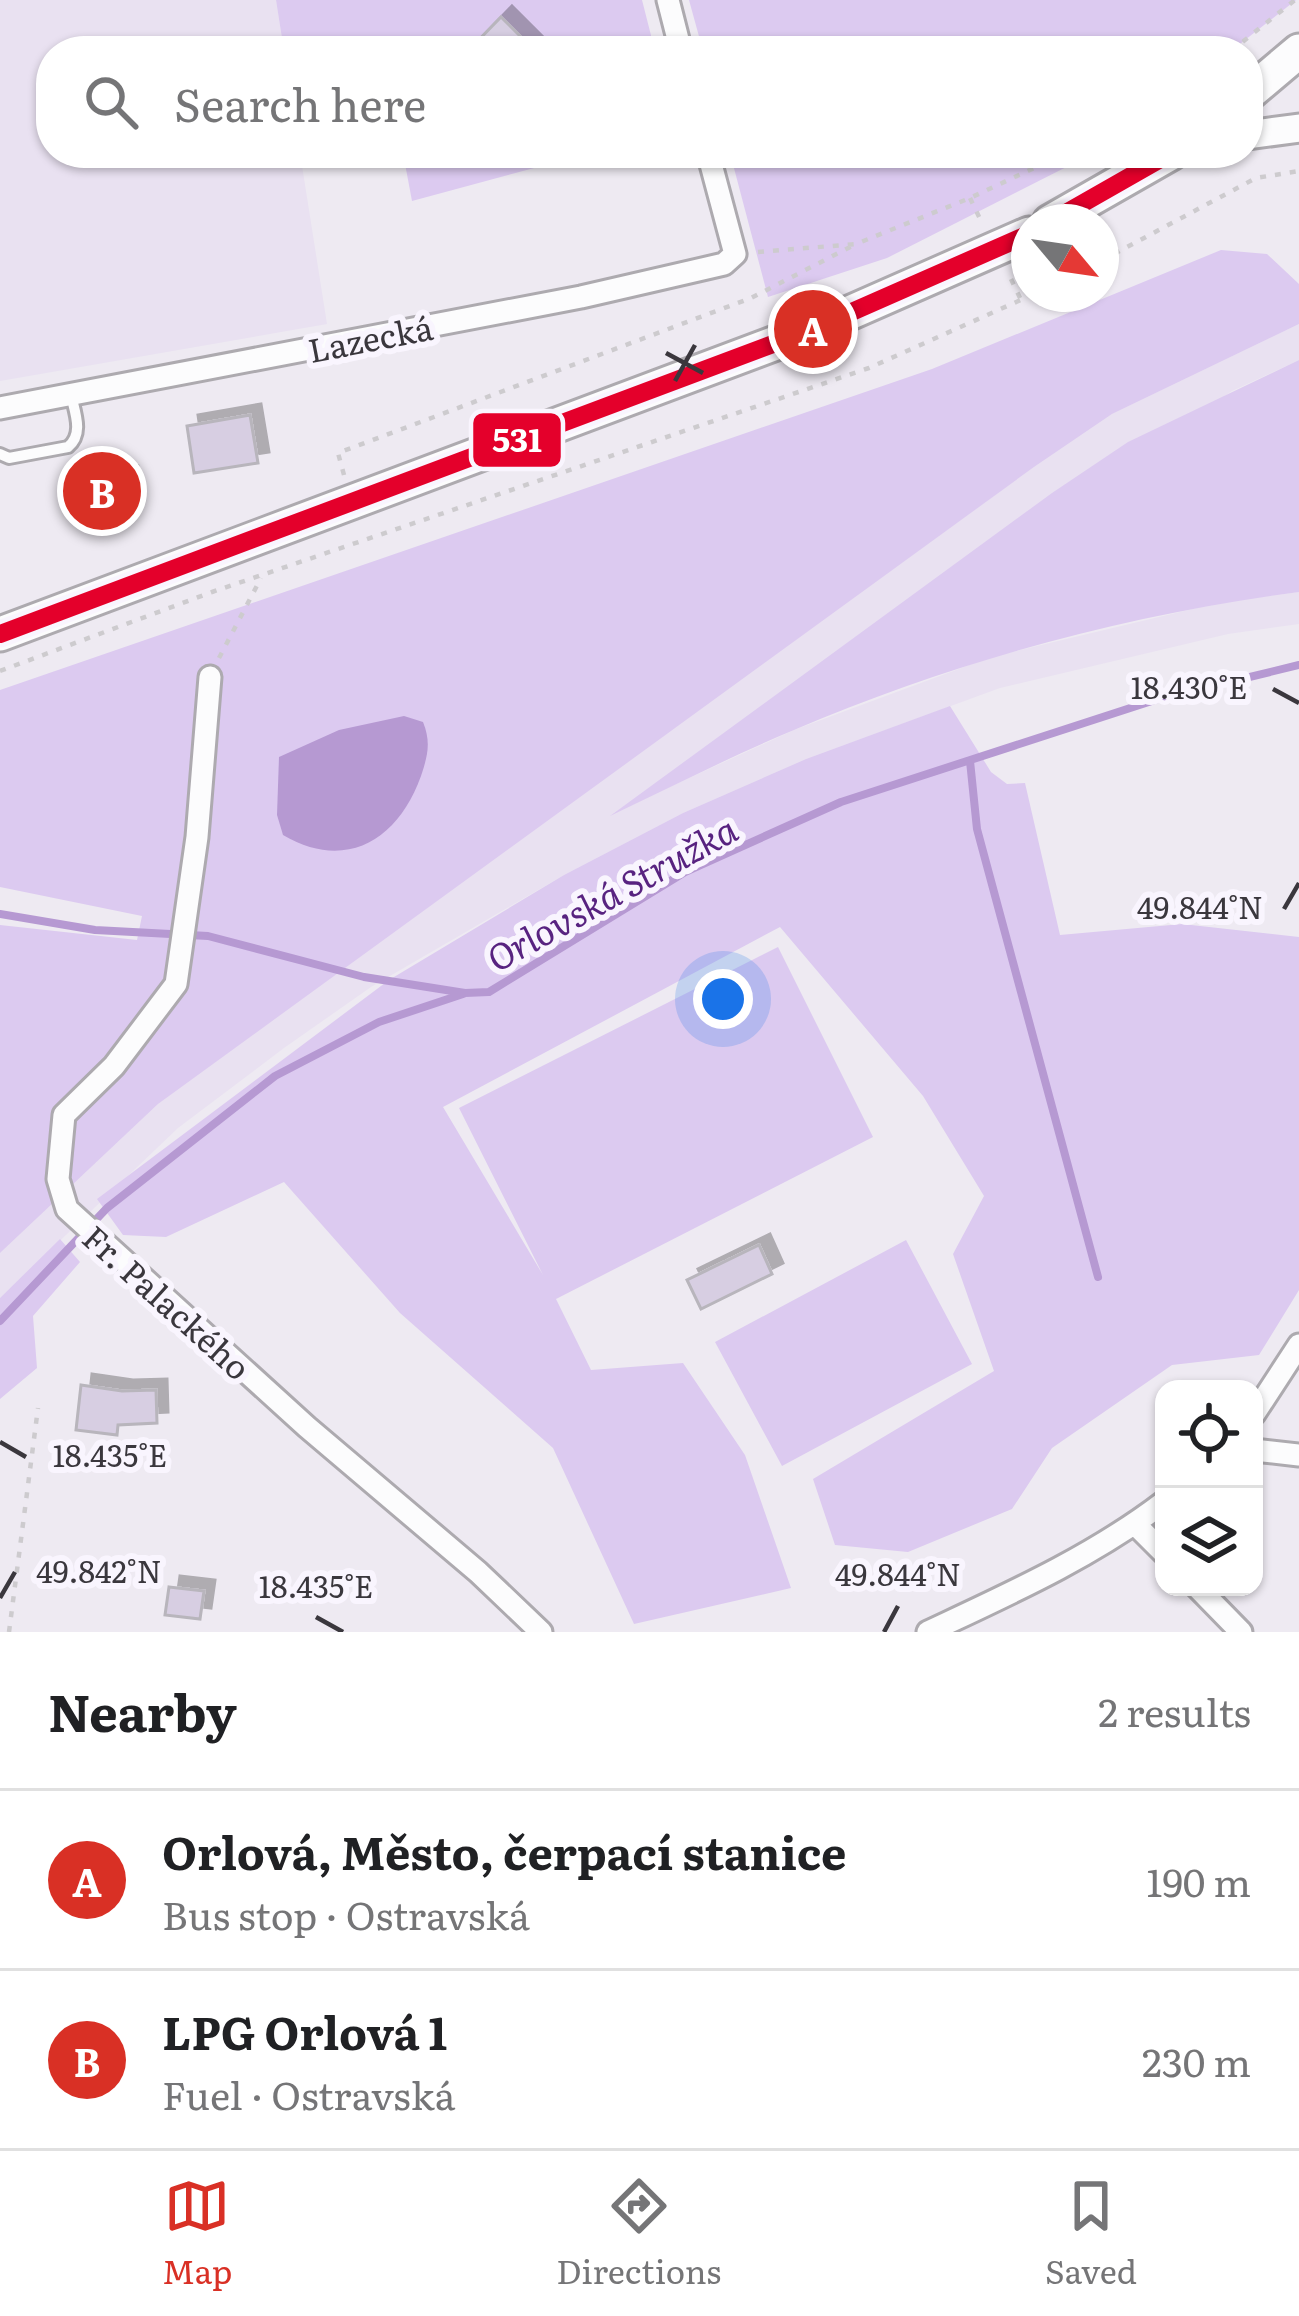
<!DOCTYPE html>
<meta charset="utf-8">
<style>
:root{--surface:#fff;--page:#f6f6f6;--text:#202124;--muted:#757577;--line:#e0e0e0;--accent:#d93025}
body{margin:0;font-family:Literata,serif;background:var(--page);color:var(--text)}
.controls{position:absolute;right:36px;bottom:36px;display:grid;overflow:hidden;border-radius:24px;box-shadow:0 3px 9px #0004}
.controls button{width:108px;height:108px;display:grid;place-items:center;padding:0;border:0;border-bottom:3px solid var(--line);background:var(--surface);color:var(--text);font:60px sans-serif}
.compass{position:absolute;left:1011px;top:204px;width:108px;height:108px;border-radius:50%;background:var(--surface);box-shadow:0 3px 9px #0004;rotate:119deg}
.you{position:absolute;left:723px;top:999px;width:42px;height:42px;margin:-30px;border:9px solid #fff;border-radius:50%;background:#1a73e8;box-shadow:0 0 0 18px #1a73e833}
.badge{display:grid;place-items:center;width:78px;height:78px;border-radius:50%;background:var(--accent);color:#fff;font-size:39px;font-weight:700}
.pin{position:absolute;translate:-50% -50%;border:6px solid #fff;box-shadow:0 3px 12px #0006}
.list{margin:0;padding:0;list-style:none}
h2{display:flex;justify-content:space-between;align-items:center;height:156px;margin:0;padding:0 48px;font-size:51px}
h2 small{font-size:39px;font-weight:400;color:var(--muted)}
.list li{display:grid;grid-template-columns:78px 1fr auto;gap:36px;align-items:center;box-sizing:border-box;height:180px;padding:0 48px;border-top:3px solid var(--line)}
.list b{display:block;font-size:45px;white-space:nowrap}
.list p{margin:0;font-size:39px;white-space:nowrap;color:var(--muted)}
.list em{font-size:39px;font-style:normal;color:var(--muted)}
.icon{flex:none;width:66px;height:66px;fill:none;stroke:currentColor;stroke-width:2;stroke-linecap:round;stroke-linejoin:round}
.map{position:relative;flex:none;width:1299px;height:1632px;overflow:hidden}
.search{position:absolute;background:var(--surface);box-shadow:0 3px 9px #0004;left:36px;right:36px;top:36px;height:132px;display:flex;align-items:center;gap:30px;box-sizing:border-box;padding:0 42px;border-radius:48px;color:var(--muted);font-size:45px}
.sheet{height:516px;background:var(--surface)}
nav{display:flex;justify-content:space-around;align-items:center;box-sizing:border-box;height:168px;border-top:3px solid var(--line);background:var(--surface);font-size:33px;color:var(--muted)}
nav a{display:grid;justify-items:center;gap:6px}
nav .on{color:var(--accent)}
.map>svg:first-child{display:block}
.built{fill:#e9e1f1}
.green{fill:#dccaf0}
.water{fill:#b699d2}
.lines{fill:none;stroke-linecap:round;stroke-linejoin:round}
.stream{stroke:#b699d2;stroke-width:8}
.building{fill:#d7cee2;stroke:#b8b5bc;stroke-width:3;filter:url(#shadow)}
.lane-casing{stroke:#adaaaf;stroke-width:16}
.street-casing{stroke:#adaaaf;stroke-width:27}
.secondary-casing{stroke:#adaaaf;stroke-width:33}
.primary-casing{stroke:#adaaaf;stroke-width:39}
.path{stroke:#cdcbce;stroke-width:4.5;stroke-dasharray:6 9;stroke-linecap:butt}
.lane{stroke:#fcfcfd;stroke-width:10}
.street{stroke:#fcfcfd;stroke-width:21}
.secondary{stroke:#fcfcfd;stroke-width:27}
.primary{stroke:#fcfcfd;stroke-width:33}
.bus-1-casing{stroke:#f9f5fe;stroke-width:27}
.bus-1{stroke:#e4002b;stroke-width:18}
.ticks{fill:none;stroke:#3a373d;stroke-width:4.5}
.labels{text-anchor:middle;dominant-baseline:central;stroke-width:12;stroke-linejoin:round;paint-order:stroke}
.street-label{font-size:33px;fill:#3a373d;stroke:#f9f5fe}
.water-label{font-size:36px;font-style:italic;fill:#582380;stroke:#f9f5fe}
.ticks-label{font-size:30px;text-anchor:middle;fill:#3a373d;stroke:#f9f5fe;stroke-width:12;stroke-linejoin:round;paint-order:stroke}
.line-badge{stroke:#f9f5fe;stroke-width:4.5}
.badge-label{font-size:33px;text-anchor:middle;font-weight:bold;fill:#fff}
</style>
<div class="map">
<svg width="1299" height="1632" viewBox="0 0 1299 1632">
<defs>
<filter id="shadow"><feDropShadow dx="11" dy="-11" stdDeviation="0" flood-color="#0004"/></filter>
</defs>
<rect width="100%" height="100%" fill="#eeeaf2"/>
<!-- built -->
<path class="built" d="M 0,0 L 276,0 L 284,51 L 51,51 L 51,153 L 300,153 L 327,324 L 0,381 Z
M 1299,324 L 1299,360 L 1232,391 L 617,811 L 794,730 L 991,657 L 1222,602 L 1299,592 L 1299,624 L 1228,634 L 1000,688 L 806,759 L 683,813 L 564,875 L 371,987 L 284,1048 L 178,1128 L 0,1298 L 0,1253 L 158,1104 L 265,1022 L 1034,467 L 1112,414 Z"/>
<!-- green -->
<path class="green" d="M 276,0 L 642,0 L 655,51 L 284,51 Z
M 689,0 L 1296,0 L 1231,51 L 703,51 Z
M 403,153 L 590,153 L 412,201 Z
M 730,153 L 1094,153 L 887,258 L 768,297 Z
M 1221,250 L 1267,254 L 1299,284 L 1299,324 L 1112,414 L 1034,467 L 158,1104 L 0,1253 L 0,925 L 137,940 L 142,916 L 0,887 L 0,690 L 932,369 Z
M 1299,360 L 1299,592 C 1126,615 955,661 794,730 C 732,756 671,787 610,816 L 1052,493 L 1128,442 Z
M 950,706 L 991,772 L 1007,784 L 1025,783 L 1060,935 L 1182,924 L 1299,937 L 1299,1290 L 1259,1355 L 1172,1365 L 1052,1448 L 1012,1509 L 908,1552 L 835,1545 L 813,1479 L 994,1371 L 953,1254 L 984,1196 L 923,1096 L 780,927 L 443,1107 L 543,1275 L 459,1108 L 778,947 L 873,1137 L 556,1299 L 591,1370 L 683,1363 L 745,1455 L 791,1588 L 634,1624 L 553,1448 L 400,1313 L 284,1182 L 166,1237 L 123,1235 L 97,1199 L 389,980 L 564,875 L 683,813 L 806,759 Z
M 60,1239 L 80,1262 L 33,1316 L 37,1368 L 0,1399 L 0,1298 Z
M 906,1240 L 972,1364 L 782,1466 L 715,1342 Z"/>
<!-- water -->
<path class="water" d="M 404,716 L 423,722 C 431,742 428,755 421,776 C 398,840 346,872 283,835 L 277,815 L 279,757 L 339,730 Z"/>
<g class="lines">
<!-- stream -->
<path class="stream" d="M 970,761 L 977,829 L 1098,1277
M 0,914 L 95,930 L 208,936 L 364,977 L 465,993 L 489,992 L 685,872 L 841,802 L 1158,699 L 1299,665
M 0,1321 L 107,1208 L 275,1076 L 379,1022 L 463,994"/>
</g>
<!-- building -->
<path class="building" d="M 501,17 L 535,51 L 468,51 Z
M 250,415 L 258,463 L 194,473 L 187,426 Z
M 127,477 L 133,501 L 90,511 L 84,487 Z
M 759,1245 L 772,1274 L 701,1309 L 687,1280 Z
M 81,1385 L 122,1391 L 156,1390 L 157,1423 L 118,1425 L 117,1435 L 76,1430 Z
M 169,1587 L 204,1591 L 200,1619 L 165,1615 Z"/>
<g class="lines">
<defs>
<path id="lane" d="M 0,454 L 9,458 L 68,447 C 84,434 75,413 71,395"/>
<path id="street" d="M 668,0 L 681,51
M 0,408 L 581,297 L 724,264 L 735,254 L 708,153
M 210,677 L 197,837 L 176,984 L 114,1066 L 64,1115 L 58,1179 L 67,1209 L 307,1427 L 478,1572 L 541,1632
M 1254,1414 L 1299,1345
M 1254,1450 L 1299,1455
M 1135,1524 L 1164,1553
M 1197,1587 L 1241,1632
M 928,1632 C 1009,1594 1092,1557 1164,1502"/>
<path id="secondary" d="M 1248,135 L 1299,128"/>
<path id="primary" d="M 1248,94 L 1299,51
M 1050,222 L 1171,153
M 0,634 L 813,329 L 1029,234"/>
</defs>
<!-- lane casing -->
<use href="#lane" class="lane-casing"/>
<!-- street casing -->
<use href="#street" class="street-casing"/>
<!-- secondary casing -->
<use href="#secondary" class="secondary-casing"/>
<!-- primary casing -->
<use href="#primary" class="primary-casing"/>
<!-- path -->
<path class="path" d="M 1231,51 L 1295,0
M 970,198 L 983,225
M 758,252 L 856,244 L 970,198 L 1066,153
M 1101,261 L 1256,178 L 1299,171
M 1011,279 L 1021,300
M 344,475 L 338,453 L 751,298 L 856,244
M 219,658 L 261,578
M 0,671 L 212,592 L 869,368 L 1034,294
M 9,1632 L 38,1408"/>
<!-- lane -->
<use href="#lane" class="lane"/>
<!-- street -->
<use href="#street" class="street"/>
<!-- secondary -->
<use href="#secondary" class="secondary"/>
<!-- primary -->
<use href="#primary" class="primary"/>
<defs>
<path id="bus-1" d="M 1050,222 L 1171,153
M 0,634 L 813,329 L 1029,234"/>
</defs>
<!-- bus-1 casing -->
<use href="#bus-1" class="bus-1-casing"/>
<!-- bus-1 -->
<use href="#bus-1" class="bus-1"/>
</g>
<!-- ticks -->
<path class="ticks" d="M 666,353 L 703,373M 675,381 L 695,345M 1273,689 L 1299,703M 1284,909 L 1299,883M 0,1442 L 26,1457M 0,1598 L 15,1572M 316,1617 L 343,1632M 884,1632 L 898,1606"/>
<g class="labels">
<!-- street labels -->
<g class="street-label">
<text transform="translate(370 337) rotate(-11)">Lazecká</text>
<text transform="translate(168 1301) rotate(42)">Fr. Palackého</text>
</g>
<!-- water labels -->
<g class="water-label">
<text transform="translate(611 892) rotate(-29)">Orlovská Stružka</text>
</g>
</g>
<g class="ticks-label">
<text x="1189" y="699">18.430°E</text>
<text x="1200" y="919">49.844°N</text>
<text x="110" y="1467">18.435°E</text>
<text x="99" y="1583">49.842°N</text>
<text x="898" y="1586">49.844°N</text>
<text x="316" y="1598">18.435°E</text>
</g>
<rect class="line-badge" x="471" y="411" width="92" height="58" rx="12" fill="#e4002b"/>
<g class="badge-label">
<text x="517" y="452">531</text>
</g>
</svg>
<div class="controls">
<button><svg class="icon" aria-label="locate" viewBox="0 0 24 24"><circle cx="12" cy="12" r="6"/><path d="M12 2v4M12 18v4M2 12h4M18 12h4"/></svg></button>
<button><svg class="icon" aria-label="layers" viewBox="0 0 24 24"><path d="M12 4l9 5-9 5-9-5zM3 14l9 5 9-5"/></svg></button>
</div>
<svg class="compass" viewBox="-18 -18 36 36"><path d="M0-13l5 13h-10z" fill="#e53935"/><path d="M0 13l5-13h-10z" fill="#757577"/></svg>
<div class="you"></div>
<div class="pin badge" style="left:813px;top:329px">A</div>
<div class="pin badge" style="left:102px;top:491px">B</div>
<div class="search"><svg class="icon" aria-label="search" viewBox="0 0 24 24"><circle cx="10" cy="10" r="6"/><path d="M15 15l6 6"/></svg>Search here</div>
</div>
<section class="sheet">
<h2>Nearby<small>2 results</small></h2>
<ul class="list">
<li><span class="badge">A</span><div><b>Orlová, Město, čerpací stanice</b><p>Bus stop · Ostravská</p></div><em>190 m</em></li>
<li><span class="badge">B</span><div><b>LPG Orlová 1</b><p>Fuel · Ostravská</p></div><em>230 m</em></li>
</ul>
</section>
<nav>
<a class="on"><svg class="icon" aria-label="map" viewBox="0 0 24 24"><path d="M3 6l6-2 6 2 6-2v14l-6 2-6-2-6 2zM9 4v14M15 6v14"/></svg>Map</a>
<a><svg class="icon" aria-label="directions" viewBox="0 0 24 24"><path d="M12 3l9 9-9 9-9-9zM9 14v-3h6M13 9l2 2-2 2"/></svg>Directions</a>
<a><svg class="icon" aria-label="saved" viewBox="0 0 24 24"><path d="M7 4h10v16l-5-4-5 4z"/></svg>Saved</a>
</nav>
